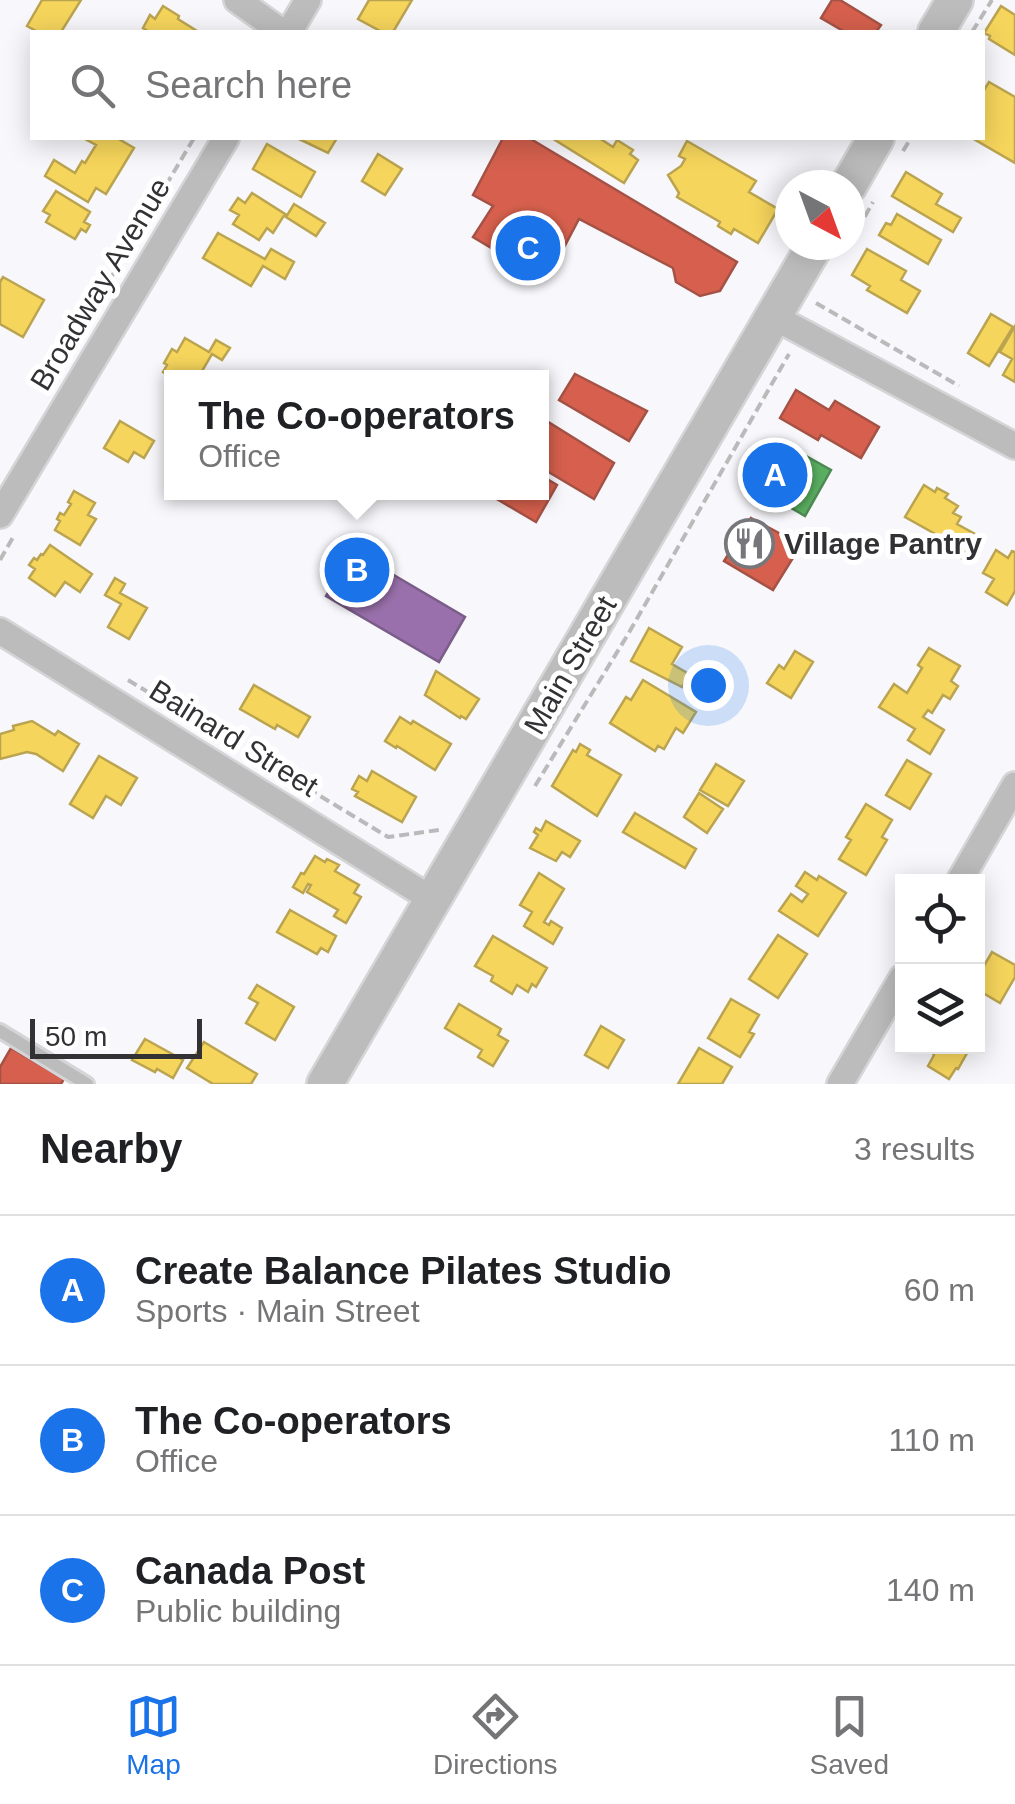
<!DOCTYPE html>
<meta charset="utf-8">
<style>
:root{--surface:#fff;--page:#f6f6f6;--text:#202124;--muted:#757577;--line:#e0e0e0;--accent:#1a73e8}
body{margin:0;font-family:Helvetica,sans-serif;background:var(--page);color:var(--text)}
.controls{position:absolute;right:30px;bottom:30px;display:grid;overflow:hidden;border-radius:0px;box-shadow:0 5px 25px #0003}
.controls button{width:90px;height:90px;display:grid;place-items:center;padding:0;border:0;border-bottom:2px solid var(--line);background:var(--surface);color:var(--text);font:50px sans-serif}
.compass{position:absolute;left:775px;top:170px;width:90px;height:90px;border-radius:50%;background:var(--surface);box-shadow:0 5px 25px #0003;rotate:139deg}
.scale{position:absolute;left:30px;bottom:25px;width:172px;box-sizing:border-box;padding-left:10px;border:5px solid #323235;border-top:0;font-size:28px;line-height:35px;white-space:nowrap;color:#323235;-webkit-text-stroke:8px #fff;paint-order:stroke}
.you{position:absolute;left:708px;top:685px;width:35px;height:35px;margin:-25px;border:8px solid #fff;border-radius:50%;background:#1a73e8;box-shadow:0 0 0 15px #1a73e833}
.badge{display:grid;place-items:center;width:65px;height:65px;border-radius:50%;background:var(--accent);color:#fff;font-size:32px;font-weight:700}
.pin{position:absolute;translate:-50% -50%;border:5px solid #fff;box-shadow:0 2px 10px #0006}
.popup{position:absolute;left:164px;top:370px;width:385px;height:130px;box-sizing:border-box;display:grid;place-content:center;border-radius:0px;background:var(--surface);filter:drop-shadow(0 2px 8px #0005);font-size:32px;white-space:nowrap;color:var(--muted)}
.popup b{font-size:38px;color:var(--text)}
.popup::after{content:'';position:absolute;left:50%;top:100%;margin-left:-20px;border:20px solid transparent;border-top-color:var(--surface)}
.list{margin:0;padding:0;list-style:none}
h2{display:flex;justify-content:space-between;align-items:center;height:130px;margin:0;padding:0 40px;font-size:42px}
h2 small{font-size:32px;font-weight:400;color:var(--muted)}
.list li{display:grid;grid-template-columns:65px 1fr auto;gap:30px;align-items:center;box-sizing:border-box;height:150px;padding:0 40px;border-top:2px solid var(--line)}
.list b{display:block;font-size:38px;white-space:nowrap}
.list p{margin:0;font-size:32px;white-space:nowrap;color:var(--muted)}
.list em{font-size:32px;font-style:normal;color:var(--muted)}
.icon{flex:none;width:55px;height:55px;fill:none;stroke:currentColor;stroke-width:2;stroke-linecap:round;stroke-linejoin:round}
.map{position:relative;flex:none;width:1015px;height:1084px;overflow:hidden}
.search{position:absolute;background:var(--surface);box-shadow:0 5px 25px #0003;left:30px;right:30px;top:30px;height:110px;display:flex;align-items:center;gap:25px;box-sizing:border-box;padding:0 35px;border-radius:0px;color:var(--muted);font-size:38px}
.sheet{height:580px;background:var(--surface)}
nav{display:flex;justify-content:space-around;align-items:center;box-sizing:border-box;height:140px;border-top:2px solid var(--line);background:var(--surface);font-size:28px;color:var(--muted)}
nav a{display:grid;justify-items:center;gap:5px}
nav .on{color:var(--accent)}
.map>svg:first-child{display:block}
.homes{fill:#f6d55c;stroke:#bba450;stroke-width:2.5}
.shops{fill:#d6604d;stroke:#a55246;stroke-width:2.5}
.offices{fill:#9970ab;stroke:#7a5d88;stroke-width:2.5}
.public{fill:#5aae61;stroke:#4e8954;stroke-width:2.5}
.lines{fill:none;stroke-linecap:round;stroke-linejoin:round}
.lane-casing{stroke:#d5d5d7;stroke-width:18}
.street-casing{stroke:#d5d5d7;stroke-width:30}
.secondary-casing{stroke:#d5d5d7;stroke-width:40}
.path{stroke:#bababb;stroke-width:4;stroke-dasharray:10 5;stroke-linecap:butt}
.lane{stroke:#bcbcbc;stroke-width:12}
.street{stroke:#bcbcbc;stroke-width:25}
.secondary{stroke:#bcbcbc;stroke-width:35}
.labels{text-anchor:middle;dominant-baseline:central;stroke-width:10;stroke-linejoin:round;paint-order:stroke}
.street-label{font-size:30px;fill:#323235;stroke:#fff}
.poi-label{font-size:30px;font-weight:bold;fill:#323235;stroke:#fff;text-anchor:start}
</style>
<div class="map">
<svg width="1015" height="1084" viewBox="0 0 1015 1084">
<rect width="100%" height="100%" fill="#f8f8fc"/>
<!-- homes -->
<path class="homes" d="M 42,0 L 81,0 L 61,32 L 38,32 L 27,26 Z
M 369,0 L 412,0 L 393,32 L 382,32 L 358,19 Z
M 163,6 L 179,16 L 178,19 L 197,31 L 196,32 L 144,32 L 146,30 L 143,28 L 150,15 L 155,19 Z
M 1001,6 L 1015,15 L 1015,55 L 989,39 L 990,36 L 984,33 Z
M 989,82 L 1015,97 L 1015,163 L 972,138 L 982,138 L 982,93 Z
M 83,138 L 117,138 L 134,148 L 106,194 L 96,188 L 88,202 L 45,176 L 54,160 L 75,173 L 82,161 L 85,163 L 96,145 Z
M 297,138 L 337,138 L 328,153 Z
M 557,138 L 599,138 L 613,147 L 617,140 L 633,150 L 630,154 L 638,160 L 624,183 L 555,140 Z
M 687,141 L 756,181 L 749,192 L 778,209 L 758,243 L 734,229 L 731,234 L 718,226 L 720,222 L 677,197 L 679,193 L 668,175 L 681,166 L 685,159 L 679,156 Z
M 267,144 L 315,172 L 301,197 L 253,169 Z
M 378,154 L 402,169 L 385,195 L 362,181 Z
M 906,172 L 942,194 L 936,204 L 961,218 L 953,232 L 892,196 Z
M 56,191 L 90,212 L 84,222 L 90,225 L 86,232 L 81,229 L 75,239 L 46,222 L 50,215 L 43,211 Z
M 252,193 L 285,214 L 273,233 L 267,228 L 259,240 L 233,224 L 239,215 L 230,210 L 238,198 L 245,203 Z
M 294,204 L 325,223 L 316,236 L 286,217 Z
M 897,214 L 941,240 L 928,264 L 879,235 L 886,223 L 891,225 Z
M 218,233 L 265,259 L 271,249 L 294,262 L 285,279 L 263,266 L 251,286 L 203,258 Z
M 867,249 L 906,271 L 901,280 L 920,291 L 907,313 L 867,290 L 870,286 L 852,275 Z
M 3,277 L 44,300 L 23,337 L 0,324 L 0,282 Z
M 991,314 L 1013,327 L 989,366 L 968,353 Z
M 1015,326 L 1015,382 L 1003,375 L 1012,359 L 1000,352 Z
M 185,338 L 209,352 L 216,340 L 230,348 L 222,360 L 212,354 L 198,378 L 172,378 L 163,372 L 167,365 L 164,363 L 172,349 L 177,352 Z
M 120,421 L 154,441 L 144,458 L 134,452 L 128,462 L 104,448 Z
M 924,485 L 935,492 L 937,488 L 948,494 L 945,498 L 958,506 L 953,513 L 961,517 L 957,524 L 975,534 L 961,558 L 933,542 L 937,535 L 905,517 Z
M 74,491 L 95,503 L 88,515 L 96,519 L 80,545 L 55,530 L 60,521 L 57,519 L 60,513 L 64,515 L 71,504 L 68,502 Z
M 50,545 L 92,574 L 80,592 L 65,582 L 55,596 L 29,578 L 35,569 L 29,565 L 34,558 L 37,560 L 41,554 L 43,555 Z
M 996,550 L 1008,558 L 1012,551 L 1015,552 L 1015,591 L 1007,605 L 986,592 L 994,579 L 983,573 Z
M 115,578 L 125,584 L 120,593 L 147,608 L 129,639 L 108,627 L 121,604 L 105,595 Z
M 649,628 L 682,647 L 672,664 L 689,674 L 682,687 L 631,661 Z
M 929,648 L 960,666 L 951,681 L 958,686 L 950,699 L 943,695 L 932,713 L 928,710 L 923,717 L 944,730 L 930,754 L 908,740 L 915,729 L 879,707 L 894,684 L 907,693 L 922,668 L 918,665 Z
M 795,651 L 813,662 L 791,698 L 767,683 L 779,665 L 784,669 Z
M 436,671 L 479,699 L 466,719 L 461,716 L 460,718 L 425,695 Z
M 643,680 L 696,712 L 683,733 L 676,728 L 664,749 L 658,746 L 655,751 L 610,723 L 626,697 L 631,700 Z
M 254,685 L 310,717 L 298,737 L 277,725 L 275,729 L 240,709 Z
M 400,717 L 411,724 L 413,721 L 451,744 L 435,770 L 397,746 L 396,748 L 385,741 Z
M 32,721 L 55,735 L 58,731 L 79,744 L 63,771 L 36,754 L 27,752 L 0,759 L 0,734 L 14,730 L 13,726 Z
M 580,744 L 590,750 L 587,755 L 621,775 L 597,816 L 552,786 L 573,750 L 576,752 Z
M 99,756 L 137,778 L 121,805 L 106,796 L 93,818 L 70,804 Z
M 907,760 L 931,774 L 910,809 L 886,795 Z
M 716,764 L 744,781 L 728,806 L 700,790 Z
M 372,771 L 416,797 L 402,822 L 355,796 L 358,792 L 352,789 L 359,776 L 367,781 Z
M 699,793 L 723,809 L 707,833 L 684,817 Z
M 866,804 L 892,820 L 882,837 L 887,840 L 866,875 L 839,859 L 851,840 L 846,837 Z
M 635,813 L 696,849 L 685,868 L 623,832 Z
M 546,821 L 580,841 L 570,857 L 562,852 L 556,861 L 530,848 L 538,835 L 534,832 L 536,828 L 541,831 Z
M 315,856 L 325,862 L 327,859 L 339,865 L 335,871 L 359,885 L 354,893 L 361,897 L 346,923 L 334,916 L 338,910 L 307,892 L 311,885 L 308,884 L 303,893 L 293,887 L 301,873 L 304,874 Z
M 805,872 L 817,880 L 819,876 L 846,893 L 818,936 L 779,911 L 791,894 L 802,902 L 808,894 L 796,886 Z
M 539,873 L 564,889 L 544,922 L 549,925 L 551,921 L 562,928 L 553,944 L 524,926 L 532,912 L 520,905 Z
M 290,910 L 336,936 L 328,952 L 321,948 L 317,954 L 277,932 Z
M 778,935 L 807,954 L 778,998 L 749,979 Z
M 493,936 L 547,968 L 536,987 L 532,984 L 528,992 L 517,985 L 512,994 L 491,981 L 493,976 L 475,966 Z
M 992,952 L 1015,965 L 1015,977 L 1000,1003 L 978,990 L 978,976 Z
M 257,985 L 294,1007 L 275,1040 L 246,1023 L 258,1003 L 249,998 Z
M 731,999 L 759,1015 L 749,1032 L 754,1034 L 740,1057 L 708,1038 Z
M 459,1004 L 501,1029 L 498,1035 L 508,1041 L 493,1066 L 478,1057 L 482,1050 L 445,1028 Z
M 601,1026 L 624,1040 L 608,1068 L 585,1055 Z
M 145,1039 L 183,1060 L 173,1078 L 157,1069 L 155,1072 L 132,1060 Z
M 204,1042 L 257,1074 L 251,1084 L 213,1084 L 187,1068 Z
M 932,1046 L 971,1046 L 958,1069 L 956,1068 L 949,1079 L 928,1066 L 934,1055 L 932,1052 L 935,1048 Z
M 699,1048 L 732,1067 L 722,1084 L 678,1084 Z"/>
<!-- shops -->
<path class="shops" d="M 832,0 L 840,0 L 881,25 L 876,32 L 845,32 L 821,18 Z
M 503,138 L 529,138 L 737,262 L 720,291 L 700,296 L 676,282 L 673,268 L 579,219 L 560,255 L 551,250 L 538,276 L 473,237 L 493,206 L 473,195 Z
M 575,374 L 647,411 L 629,441 L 559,400 Z
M 796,390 L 829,410 L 835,401 L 879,427 L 861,458 L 821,435 L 818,440 L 780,418 Z
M 542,418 L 614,463 L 594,499 L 542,468 Z
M 542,476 L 557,485 L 536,522 L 485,492 L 542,492 Z
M 751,518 L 801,545 L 773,590 L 724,561 Z
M 11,1048 L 64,1079 L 61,1084 L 0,1084 L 0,1067 Z"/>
<!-- offices -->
<path class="offices" d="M 353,551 L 465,617 L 439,662 L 326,596 Z"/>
<!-- public -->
<path class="public" d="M 790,447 L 831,470 L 805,516 L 764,492 Z"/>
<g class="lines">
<defs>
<path id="lane" d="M 0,1031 L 87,1084"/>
<path id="street" d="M 237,0 L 282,32
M 289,32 L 308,0
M 774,317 L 1015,446
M 0,515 L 226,138
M 0,631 L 433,900
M 959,882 L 1015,785
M 840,1084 L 902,978"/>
<path id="secondary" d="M 936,32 L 955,0
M 849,185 L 876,138
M 325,1084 L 815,245"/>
</defs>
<!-- lane casing -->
<use href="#lane" class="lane-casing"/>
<!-- street casing -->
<use href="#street" class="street-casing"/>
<!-- secondary casing -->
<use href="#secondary" class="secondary-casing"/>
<!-- path -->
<path class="path" d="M 972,32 L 992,0
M 903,151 L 911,138
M 850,243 L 873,202
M 816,303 L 959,386
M 43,392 L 194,138
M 0,560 L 15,534
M 128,680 L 388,837 L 439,830
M 535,786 L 627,636 L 789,354"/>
<!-- lane -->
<use href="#lane" class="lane"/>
<!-- street -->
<use href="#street" class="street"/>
<!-- secondary -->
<use href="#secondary" class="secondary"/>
</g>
<!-- icons -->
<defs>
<symbol id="restaurant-ring" viewBox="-11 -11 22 22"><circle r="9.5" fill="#fff" stroke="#77777b" stroke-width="1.5"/><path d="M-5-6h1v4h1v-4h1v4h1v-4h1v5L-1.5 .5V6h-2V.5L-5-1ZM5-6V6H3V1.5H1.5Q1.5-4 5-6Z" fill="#77777b"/></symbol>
</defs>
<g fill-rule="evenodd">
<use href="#restaurant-ring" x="722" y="516" width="55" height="55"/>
</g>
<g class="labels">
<!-- street labels -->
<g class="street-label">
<text transform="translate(100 284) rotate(-59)">Broadway Avenue</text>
<text transform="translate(570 665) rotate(-60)">Main Street</text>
<text transform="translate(234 738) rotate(32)">Bainard Street</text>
</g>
<!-- poi labels -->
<g class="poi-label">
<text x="784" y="543">Village Pantry</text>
</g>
</g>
</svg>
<div class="controls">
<button><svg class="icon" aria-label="locate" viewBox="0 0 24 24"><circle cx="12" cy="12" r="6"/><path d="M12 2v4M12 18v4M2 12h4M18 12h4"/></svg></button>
<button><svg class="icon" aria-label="layers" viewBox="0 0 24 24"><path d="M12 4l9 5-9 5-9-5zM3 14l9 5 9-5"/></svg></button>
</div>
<svg class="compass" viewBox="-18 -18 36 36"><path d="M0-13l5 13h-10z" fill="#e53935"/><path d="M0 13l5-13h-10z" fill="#757577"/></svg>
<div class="scale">50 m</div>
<div class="you"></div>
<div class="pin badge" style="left:775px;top:475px">A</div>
<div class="pin badge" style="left:357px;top:570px">B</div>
<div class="popup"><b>The Co-operators</b>Office</div>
<div class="pin badge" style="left:528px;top:248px">C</div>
<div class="search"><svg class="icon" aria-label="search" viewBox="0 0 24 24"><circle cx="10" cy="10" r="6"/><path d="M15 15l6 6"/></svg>Search here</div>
</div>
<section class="sheet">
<h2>Nearby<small>3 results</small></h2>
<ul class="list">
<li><span class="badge">A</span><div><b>Create Balance Pilates Studio</b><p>Sports · Main Street</p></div><em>60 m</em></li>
<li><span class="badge">B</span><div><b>The Co-operators</b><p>Office</p></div><em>110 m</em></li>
<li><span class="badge">C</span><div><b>Canada Post</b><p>Public building</p></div><em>140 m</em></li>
</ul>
</section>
<nav>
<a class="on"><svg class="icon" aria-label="map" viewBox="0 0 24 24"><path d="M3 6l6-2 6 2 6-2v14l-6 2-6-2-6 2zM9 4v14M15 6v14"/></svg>Map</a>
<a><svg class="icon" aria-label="directions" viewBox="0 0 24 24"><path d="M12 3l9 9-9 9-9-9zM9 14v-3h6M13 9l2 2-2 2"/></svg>Directions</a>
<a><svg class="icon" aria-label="saved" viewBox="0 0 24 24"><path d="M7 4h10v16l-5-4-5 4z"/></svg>Saved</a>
</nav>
